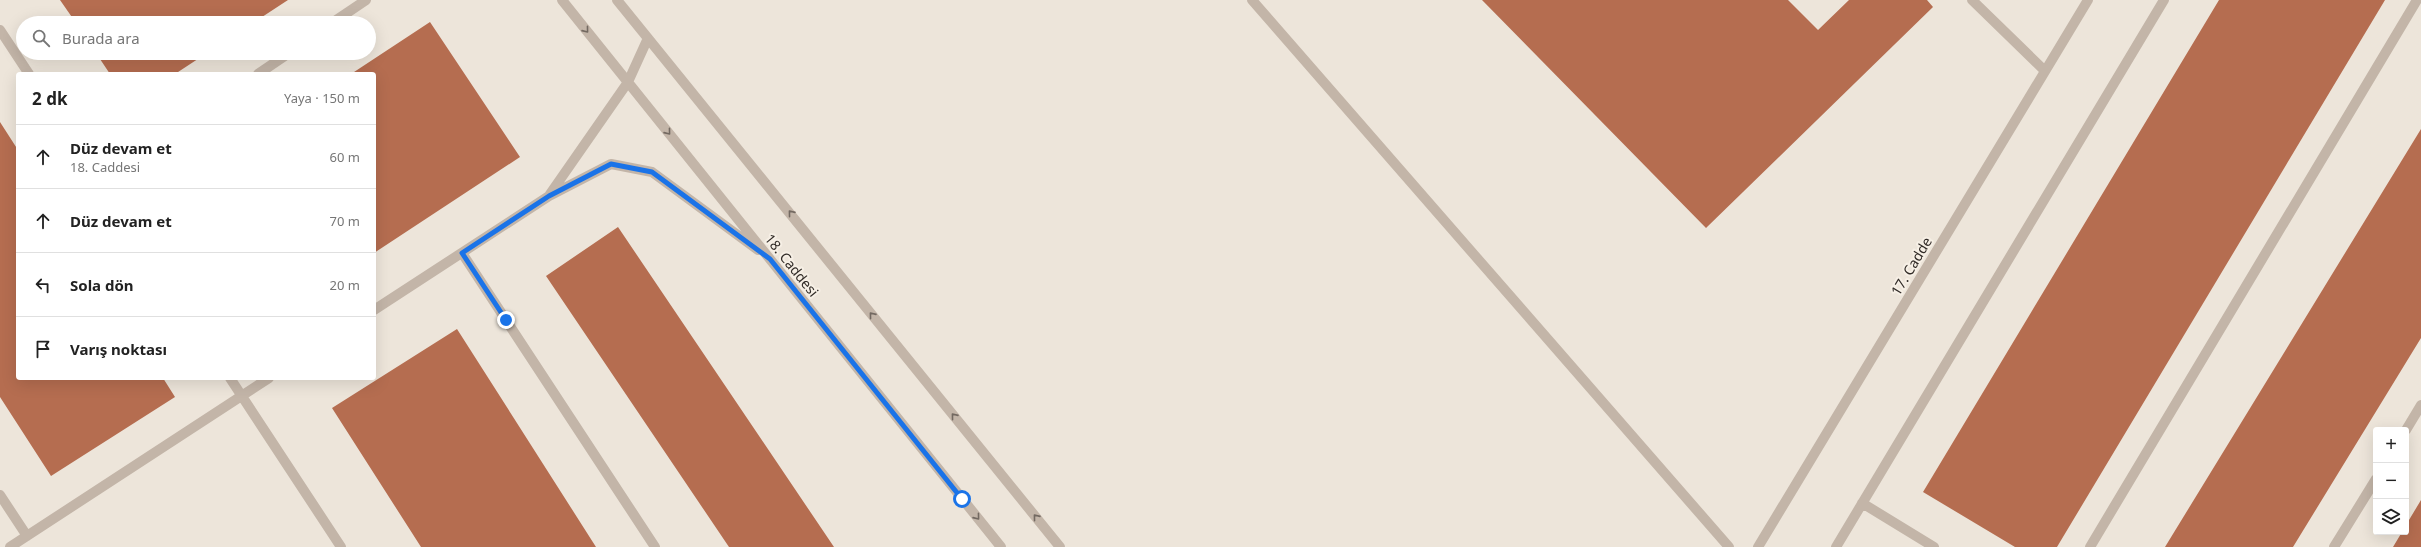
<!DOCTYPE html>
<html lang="tr">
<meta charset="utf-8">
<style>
:root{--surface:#fff;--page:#f2f2f2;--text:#222;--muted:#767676;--line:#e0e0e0}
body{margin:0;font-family:"Noto Sans",sans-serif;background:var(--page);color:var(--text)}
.controls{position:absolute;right:12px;bottom:12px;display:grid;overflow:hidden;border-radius:4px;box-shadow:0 4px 16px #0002}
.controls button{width:36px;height:36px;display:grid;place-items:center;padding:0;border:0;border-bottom:1px solid var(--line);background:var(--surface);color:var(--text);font:20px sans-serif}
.stop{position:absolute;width:12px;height:12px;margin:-9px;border:3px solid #1a73e8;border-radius:50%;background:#fff}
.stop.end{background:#1a73e8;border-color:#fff;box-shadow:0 1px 4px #0008}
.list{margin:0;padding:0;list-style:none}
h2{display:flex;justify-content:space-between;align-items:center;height:52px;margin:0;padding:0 16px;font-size:17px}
h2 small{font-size:13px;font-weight:400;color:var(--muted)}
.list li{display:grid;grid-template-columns:26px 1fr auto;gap:12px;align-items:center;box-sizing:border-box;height:64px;padding:0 16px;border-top:1px solid var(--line)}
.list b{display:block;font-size:15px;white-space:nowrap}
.list p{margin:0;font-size:13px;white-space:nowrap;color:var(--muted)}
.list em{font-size:13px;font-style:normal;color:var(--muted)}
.icon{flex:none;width:22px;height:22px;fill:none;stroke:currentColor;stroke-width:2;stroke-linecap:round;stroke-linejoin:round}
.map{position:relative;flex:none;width:2421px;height:547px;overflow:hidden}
.search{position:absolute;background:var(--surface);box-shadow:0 4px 16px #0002;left:16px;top:16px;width:360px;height:44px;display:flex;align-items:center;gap:10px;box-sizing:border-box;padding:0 14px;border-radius:22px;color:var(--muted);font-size:15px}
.panel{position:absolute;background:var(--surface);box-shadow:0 4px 16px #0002;left:16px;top:72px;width:360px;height:308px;border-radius:4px}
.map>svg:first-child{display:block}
.building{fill:#b56d50}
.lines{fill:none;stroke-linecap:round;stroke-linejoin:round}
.minor{stroke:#c3b5a8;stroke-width:10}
.oneway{stroke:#736961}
.route{stroke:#1a73e8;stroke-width:5}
.labels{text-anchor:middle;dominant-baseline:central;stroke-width:4;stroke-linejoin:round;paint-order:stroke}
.street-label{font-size:14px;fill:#312b27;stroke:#f6efe5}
</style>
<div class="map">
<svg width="2421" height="547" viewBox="0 0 2421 547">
<rect width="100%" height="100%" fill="#ede5da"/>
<!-- building -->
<path class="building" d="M 60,0 L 288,0 L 253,23 L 76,23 Z
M 1482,0 L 1788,0 L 1818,30 L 1849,0 L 1927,0 L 1933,7 L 1706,228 Z
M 2219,0 L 2385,0 L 2057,547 L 2015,547 L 1923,492 Z
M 430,22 L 520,157 L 374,253 L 374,74 L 351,74 Z
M 96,53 L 207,53 L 175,74 L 110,74 Z
M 0,122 L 18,150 L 18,378 L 163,378 L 175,397 L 51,476 L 0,397 Z
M 2421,129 L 2421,338 L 2293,547 L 2165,547 Z
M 618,227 L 834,547 L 729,547 L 546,276 Z
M 457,329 L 596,547 L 421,547 L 332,408 Z
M 2421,500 L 2421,547 L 2393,547 L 2402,532 L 2406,532 L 2406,525 Z"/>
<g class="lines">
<!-- minor -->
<path class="minor" d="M 562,0 L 1001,547
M 617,0 L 1060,547
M 1252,0 L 1729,547
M 1972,0 L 2045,71
M 332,23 L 366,0
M 0,30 L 29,74
M 258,74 L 289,53
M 550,194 L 628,82 L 648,38
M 462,253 L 655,547
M 374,310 L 549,196 L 611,164 L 652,172 L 758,250
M 230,378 L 341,547
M 2406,430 L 2421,405
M 0,495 L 27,536
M 1862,503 L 1934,547
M 10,547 L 269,378
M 1758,547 L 2088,0
M 1836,547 L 2164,0
M 2090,547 L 2417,0
M 2334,547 L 2376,479"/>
</g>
<!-- one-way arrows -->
<defs><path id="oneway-chevron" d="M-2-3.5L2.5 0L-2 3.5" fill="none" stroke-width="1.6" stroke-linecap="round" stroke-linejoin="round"/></defs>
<g class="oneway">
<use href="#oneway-chevron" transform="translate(586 30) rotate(51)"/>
<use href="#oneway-chevron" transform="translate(668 132) rotate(51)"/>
<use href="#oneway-chevron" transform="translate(791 213) rotate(-129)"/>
<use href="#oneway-chevron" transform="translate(872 315) rotate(-129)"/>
<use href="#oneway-chevron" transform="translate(954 416) rotate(-129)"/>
<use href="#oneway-chevron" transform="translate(977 517) rotate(51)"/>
<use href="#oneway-chevron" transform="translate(1036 517) rotate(-129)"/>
</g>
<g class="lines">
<!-- route -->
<path class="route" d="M 506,320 L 462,253 L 549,196 L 611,164 L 652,172 L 770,259 L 962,499"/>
</g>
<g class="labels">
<!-- street labels -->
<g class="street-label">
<text transform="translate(792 265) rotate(51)">18. Caddesi</text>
<text transform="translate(1911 266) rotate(-59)">17. Cadde</text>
</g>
</g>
</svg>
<div class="controls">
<button>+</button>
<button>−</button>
<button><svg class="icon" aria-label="layers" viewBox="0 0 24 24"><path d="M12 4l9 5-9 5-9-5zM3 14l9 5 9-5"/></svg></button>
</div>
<div class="stop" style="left:962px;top:499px"></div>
<div class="stop end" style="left:506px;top:320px"></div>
<div class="search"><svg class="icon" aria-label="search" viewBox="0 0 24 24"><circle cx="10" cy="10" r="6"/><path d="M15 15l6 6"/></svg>Burada ara</div>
<section class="panel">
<h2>2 dk<small>Yaya · 150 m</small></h2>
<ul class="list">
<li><svg class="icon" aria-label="ahead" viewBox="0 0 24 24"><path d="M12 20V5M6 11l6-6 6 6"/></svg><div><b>Düz devam et</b><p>18. Caddesi</p></div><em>60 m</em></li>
<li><svg class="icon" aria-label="ahead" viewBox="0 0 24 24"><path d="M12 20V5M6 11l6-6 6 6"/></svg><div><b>Düz devam et</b></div><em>70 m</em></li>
<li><svg class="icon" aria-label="left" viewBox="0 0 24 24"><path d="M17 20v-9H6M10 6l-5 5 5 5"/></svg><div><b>Sola dön</b></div><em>20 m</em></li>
<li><svg class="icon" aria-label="arrive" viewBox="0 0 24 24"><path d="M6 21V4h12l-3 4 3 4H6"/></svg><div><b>Varış noktası</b></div></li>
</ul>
</section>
</div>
